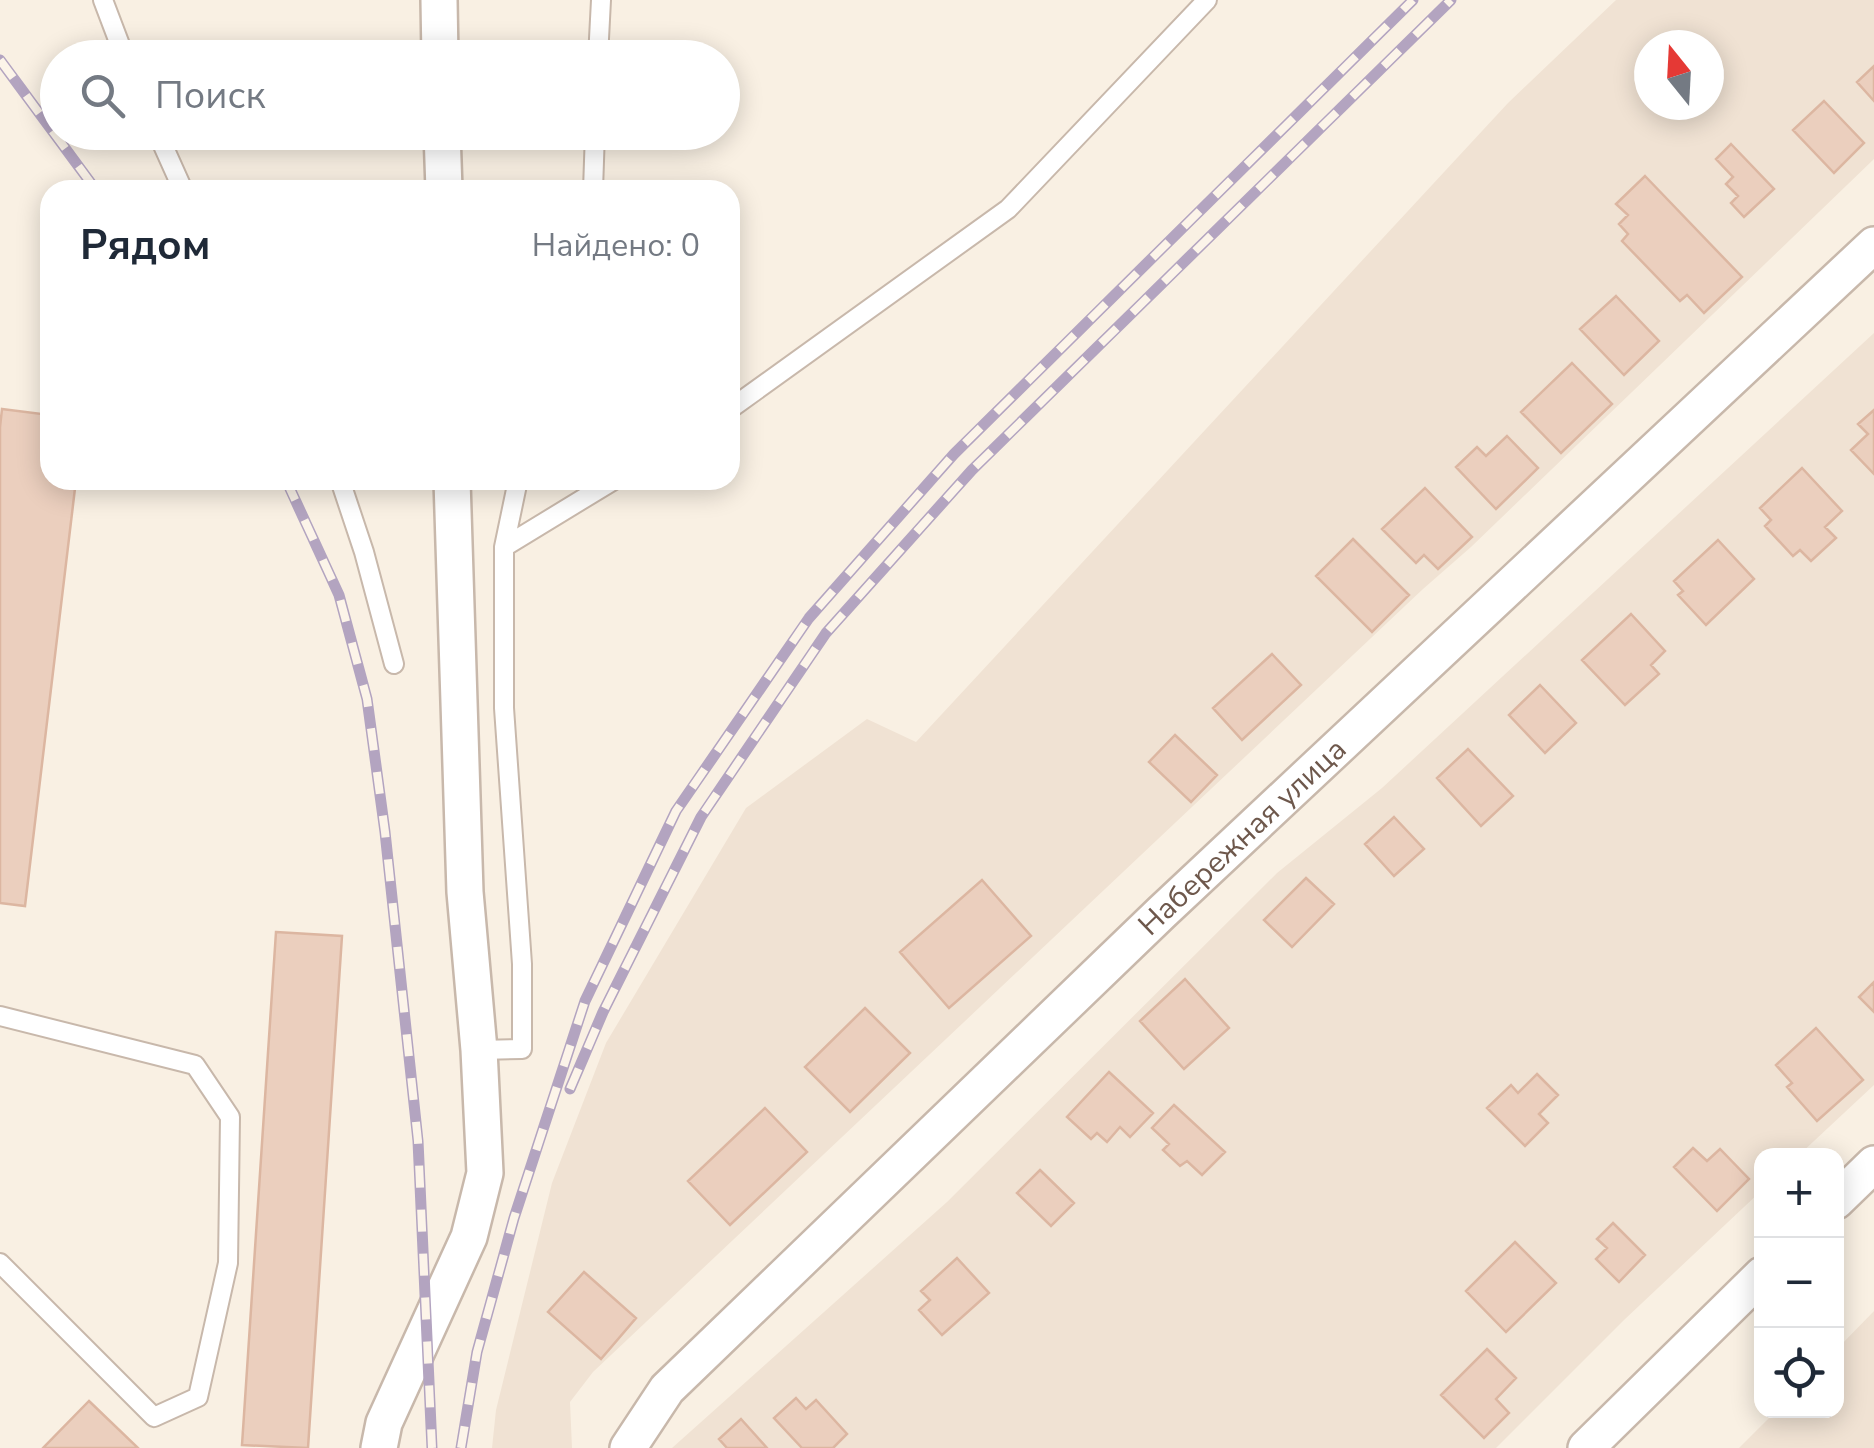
<!DOCTYPE html>
<html lang="ru">
<meta charset="utf-8">
<style>
:root{--surface:#fff;--page:#f6f6f7;--text:#1f2937;--muted:#747a83;--line:#e0e1e3}
body{margin:0;font-family:"Nunito Sans",sans-serif;background:var(--page);color:var(--text)}
.controls{position:absolute;right:30px;bottom:30px;display:grid;overflow:hidden;border-radius:20px;box-shadow:0 5px 25px #0003}
.controls button{width:90px;height:90px;display:grid;place-items:center;padding:0;border:0;border-bottom:2px solid var(--line);background:var(--surface);color:var(--text);font:50px sans-serif}
.compass{position:absolute;left:1634px;top:30px;width:90px;height:90px;border-radius:50%;background:var(--surface);box-shadow:0 5px 25px #0003;rotate:342deg}
.list{margin:0;padding:0;list-style:none}
h2{display:flex;justify-content:space-between;align-items:center;height:130px;margin:0;padding:0 40px;font-size:42px}
h2 small{font-size:32px;font-weight:400;color:var(--muted)}
.icon{flex:none;width:55px;height:55px;fill:none;stroke:currentColor;stroke-width:2;stroke-linecap:round;stroke-linejoin:round}
.map{position:relative;flex:none;width:1874px;height:1448px;overflow:hidden}
.search{position:absolute;background:var(--surface);box-shadow:0 5px 25px #0003;left:40px;top:40px;width:700px;height:110px;display:flex;align-items:center;gap:25px;box-sizing:border-box;padding:0 35px;border-radius:55px;color:var(--muted);font-size:38px}
.panel{position:absolute;background:var(--surface);box-shadow:0 5px 25px #0003;left:40px;top:180px;width:700px;height:310px;border-radius:30px}
.map>svg:first-child{display:block}
.residential{fill:#f0e2d3;fill-rule:evenodd}
.building{fill:#ebcfbe;stroke:#dcb6a1;stroke-width:2.5}
.lines{fill:none;stroke-linecap:round;stroke-linejoin:round}
.lane-casing{stroke:#c8b8ab;stroke-width:22}
.street-casing{stroke:#c8b8ab;stroke-width:40}
.lane{stroke:#fff;stroke-width:18}
.street{stroke:#fff;stroke-width:35}
.rail-casing{stroke:#b3a4c0;stroke-width:11}
.rail{stroke:#fcf4e9;stroke-width:8;stroke-dasharray:22;stroke-linecap:butt}
.labels{text-anchor:middle;dominant-baseline:central;stroke-width:10;stroke-linejoin:round;paint-order:stroke}
.street-label{font-size:30px;fill:#6e584c;stroke:#fcf4e9}
</style>
<div class="map">
<svg width="1874" height="1448" viewBox="0 0 1874 1448">
<rect width="100%" height="100%" fill="#f9f0e3"/>
<!-- residential -->
<path class="residential" d="M 1616,0 L 1874,0 L 1874,159 L 1471,547 L 1423,589 L 593,1372 L 570,1402 L 572,1448 L 492,1448 L 496,1410 L 552,1183 L 606,1043 L 746,808 L 867,719 L 916,742 L 1508,103 ZM 1649,45 L 1709,45 L 1709,105 L 1649,105 Z
M 1874,333 L 1874,1085 L 1799,1155 L 1762,1156 L 1761,1191 L 1624,1320 L 1496,1448 L 672,1448 L 947,1202 L 1277,873 L 1382,788 Z
M 1874,1311 L 1874,1448 L 1739,1448 L 1776,1411 L 1836,1410 L 1837,1349 Z"/>
<!-- building -->
<path class="building" d="M 1874,66 L 1874,101 L 1857,82 Z
M 1824,101 L 1864,143 L 1834,173 L 1793,130 Z
M 1731,144 L 1774,189 L 1744,217 L 1731,203 L 1738,196 L 1726,184 L 1733,177 L 1716,159 Z
M 1645,176 L 1742,277 L 1704,313 L 1687,295 L 1680,301 L 1622,241 L 1628,234 L 1619,224 L 1628,215 L 1616,204 Z
M 1616,296 L 1659,341 L 1624,375 L 1580,329 Z
M 1572,363 L 1612,404 L 1561,453 L 1521,412 Z
M 2,409 L 50,415 L 50,480 L 76,480 L 25,906 L 0,903 L 0,427 Z
M 1874,410 L 1874,474 L 1851,450 L 1868,434 L 1858,424 Z
M 1507,436 L 1538,468 L 1496,509 L 1456,467 L 1477,447 L 1486,456 Z
M 1802,468 L 1842,511 L 1825,527 L 1836,538 L 1811,561 L 1800,550 L 1793,556 L 1765,526 L 1771,520 L 1760,508 Z
M 1425,488 L 1472,537 L 1438,569 L 1424,555 L 1416,563 L 1382,529 Z
M 1353,539 L 1409,595 L 1372,632 L 1316,576 Z
M 1718,540 L 1754,579 L 1706,625 L 1678,595 L 1683,591 L 1674,581 Z
M 1631,614 L 1665,651 L 1651,665 L 1659,674 L 1625,705 L 1582,660 Z
M 1272,654 L 1301,685 L 1242,740 L 1213,708 Z
M 1540,685 L 1576,723 L 1545,753 L 1509,715 Z
M 1175,735 L 1217,775 L 1191,802 L 1149,762 Z
M 1468,749 L 1513,796 L 1481,826 L 1437,778 Z
M 1394,817 L 1424,849 L 1394,876 L 1365,844 Z
M 1306,878 L 1334,904 L 1292,947 L 1264,920 Z
M 982,880 L 1031,936 L 949,1008 L 900,952 Z
M 276,932 L 342,936 L 308,1448 L 242,1445 Z
M 1185,979 L 1229,1028 L 1184,1069 L 1140,1021 Z
M 1874,982 L 1874,1012 L 1859,997 Z
M 865,1008 L 910,1053 L 850,1112 L 805,1067 Z
M 1816,1028 L 1863,1080 L 1817,1121 L 1787,1087 L 1792,1083 L 1776,1065 Z
M 1109,1072 L 1153,1113 L 1130,1137 L 1120,1127 L 1107,1142 L 1097,1133 L 1091,1139 L 1067,1117 Z
M 1537,1074 L 1558,1095 L 1539,1114 L 1548,1123 L 1525,1146 L 1487,1108 L 1511,1085 L 1518,1093 Z
M 1174,1105 L 1225,1152 L 1202,1175 L 1187,1161 L 1180,1166 L 1163,1150 L 1169,1144 L 1152,1128 Z
M 765,1108 L 807,1152 L 730,1225 L 688,1181 Z
M 1693,1148 L 1707,1161 L 1720,1149 L 1749,1179 L 1717,1211 L 1674,1167 Z
M 1040,1170 L 1074,1203 L 1051,1226 L 1017,1193 Z
M 1613,1223 L 1645,1255 L 1619,1282 L 1596,1259 L 1607,1248 L 1597,1239 Z
M 1515,1242 L 1556,1283 L 1506,1332 L 1466,1291 Z
M 957,1258 L 989,1293 L 942,1335 L 919,1310 L 930,1300 L 921,1291 Z
M 584,1272 L 636,1318 L 601,1359 L 548,1312 Z
M 1487,1349 L 1516,1378 L 1496,1399 L 1509,1413 L 1484,1438 L 1441,1395 Z
M 796,1398 L 806,1409 L 816,1400 L 847,1434 L 833,1448 L 802,1448 L 774,1418 Z
M 89,1401 L 138,1448 L 43,1448 Z
M 741,1419 L 767,1448 L 727,1448 L 719,1439 Z"/>
<g class="lines">
<defs>
<path id="lane" d="M 103,0 L 125,58
M 598,58 L 601,0
M 157,132 L 183,190
M 593,190 L 595,132
M 730,409 L 1008,209 L 1207,0
M 340,480 L 364,552 L 394,664
M 504,547 L 614,480
M 0,1016 L 195,1065 L 230,1117 L 228,1263 L 198,1397 L 154,1417 L 0,1263
M 479,1050 L 522,1049 L 522,964 L 504,708 L 504,547 L 518,480"/>
<g id="street">
<path d="M 439,0 L 440,58"/>
<path d="M 442,132 L 444,190"/>
<path d="M 1836,1201 L 1874,1164"/>
<path d="M 379,1448 L 384,1423 L 469,1237 L 485,1173 L 479,1050 L 465,892 L 452,480"/>
<path id="s1" d="M 628,1448 L 667,1389 L 1161,913 L 1874,245"/>
<path d="M 1586,1448 L 1762,1275"/>
</g>
</defs>
<!-- lane casing -->
<use href="#lane" class="lane-casing"/>
<!-- street casing -->
<use href="#street" class="street-casing"/>
<!-- lane -->
<use href="#lane" class="lane"/>
<!-- street -->
<use href="#street" class="street"/>
<defs>
<path id="rail" d="M 0,60 L 96,190
M 286,480 L 339,595 L 367,699 L 385,832 L 418,1141 L 432,1448
M 570,1089 L 603,1012 L 701,817 L 826,633 L 972,470 L 1451,0
M 461,1448 L 477,1352 L 514,1218 L 585,1001 L 676,811 L 809,618 L 954,454 L 1413,0"/>
</defs>
<!-- rail casing -->
<use href="#rail" class="rail-casing"/>
<!-- rail -->
<use href="#rail" class="rail"/>
</g>
<g class="labels">
<!-- street labels -->
<g class="street-label">
<text stroke="none"><textPath href="#s1" startOffset="868">Набережная улица</textPath></text>
</g>
</g>
</svg>
<div class="controls">
<button>+</button>
<button>−</button>
<button><svg class="icon" aria-label="locate" viewBox="0 0 24 24"><circle cx="12" cy="12" r="6"/><path d="M12 2v4M12 18v4M2 12h4M18 12h4"/></svg></button>
</div>
<svg class="compass" viewBox="-18 -18 36 36"><path d="M0-13l5 13h-10z" fill="#e53935"/><path d="M0 13l5-13h-10z" fill="#747a83"/></svg>
<div class="search"><svg class="icon" aria-label="search" viewBox="0 0 24 24"><circle cx="10" cy="10" r="6"/><path d="M15 15l6 6"/></svg>Поиск</div>
<section class="panel">
<h2>Рядом<small>Найдено: 0</small></h2>
<ul class="list">
</ul>
</section>
</div>
